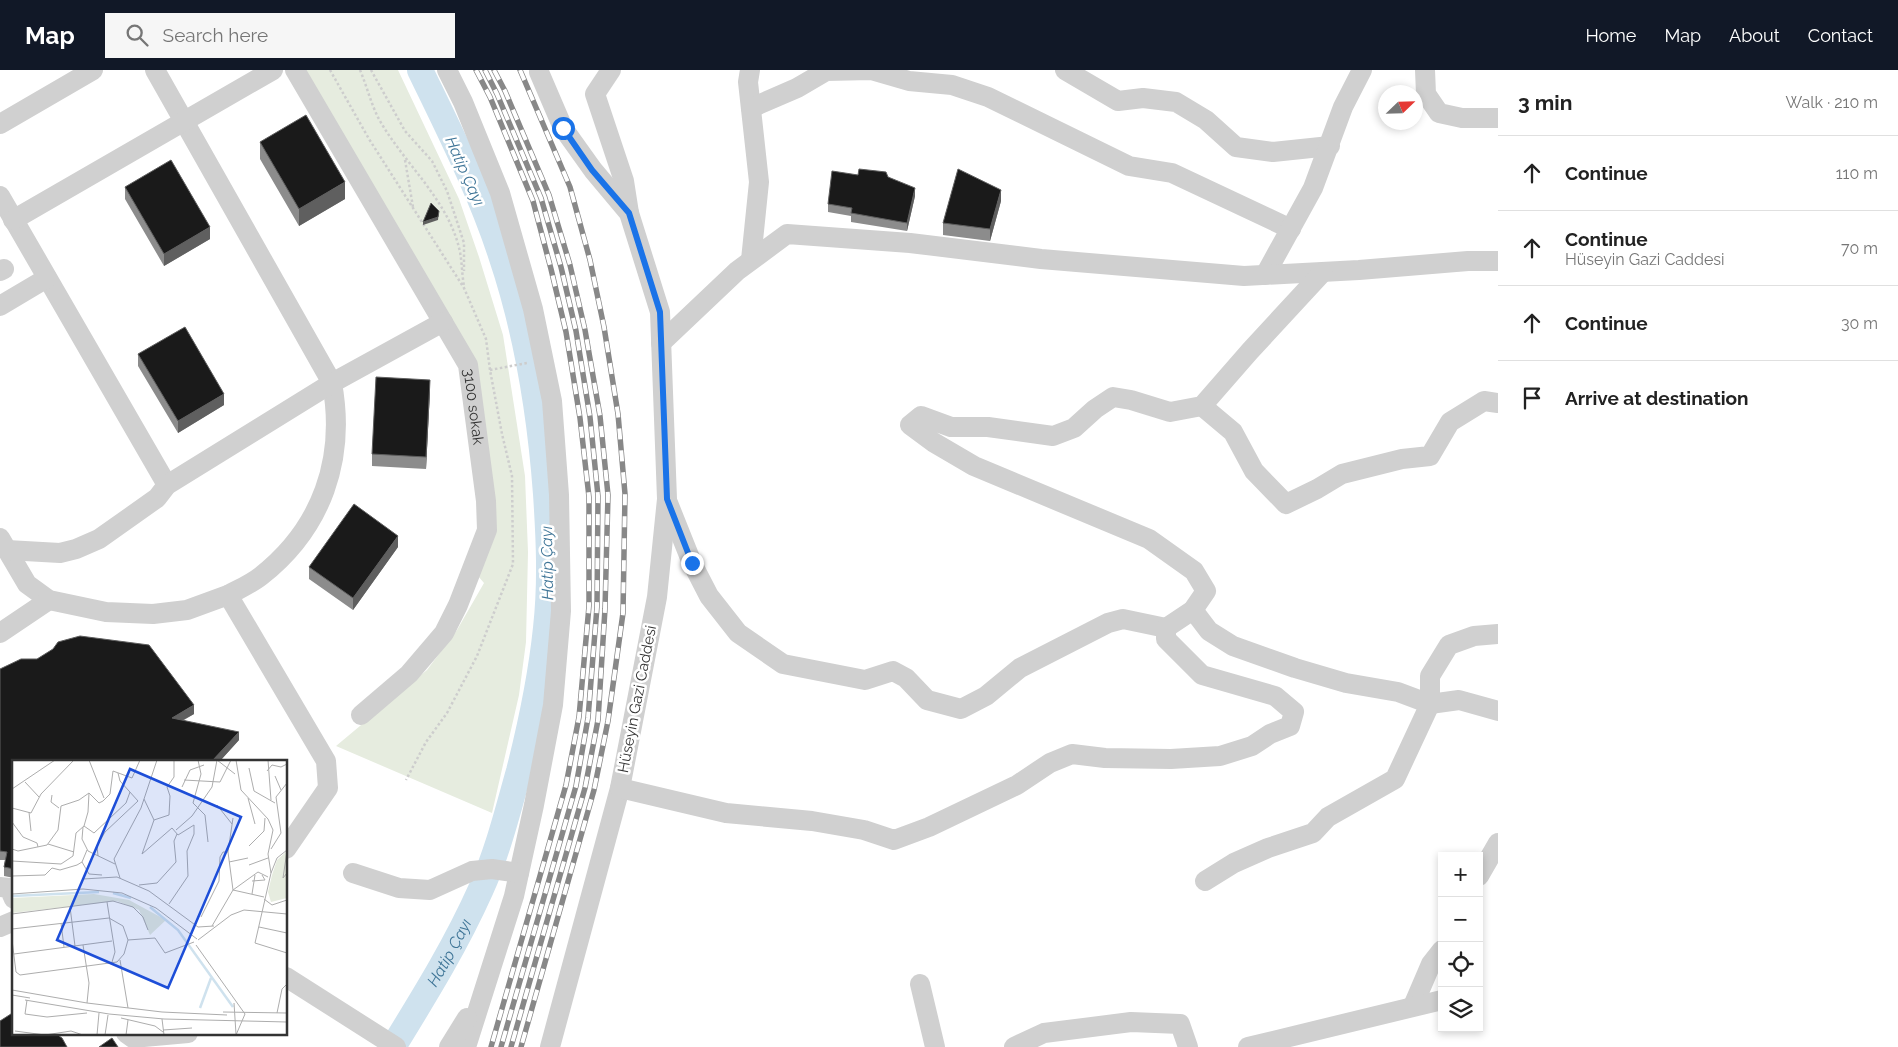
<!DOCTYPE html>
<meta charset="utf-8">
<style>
:root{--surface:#fff;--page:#f6f6f6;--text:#222;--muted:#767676;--line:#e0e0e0;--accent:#111827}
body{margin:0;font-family:Raleway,sans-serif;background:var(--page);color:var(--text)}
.controls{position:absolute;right:15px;bottom:15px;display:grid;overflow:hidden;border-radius:0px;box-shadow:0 2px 8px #0003}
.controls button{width:45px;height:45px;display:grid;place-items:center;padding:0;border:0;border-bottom:1px solid var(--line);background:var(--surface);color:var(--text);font:25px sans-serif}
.compass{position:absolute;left:1378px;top:15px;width:45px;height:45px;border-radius:50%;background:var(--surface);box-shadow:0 2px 8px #0003;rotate:67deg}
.stop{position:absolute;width:15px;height:15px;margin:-11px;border:4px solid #1a73e8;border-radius:50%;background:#fff}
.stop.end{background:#1a73e8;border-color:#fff;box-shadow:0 1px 5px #0008}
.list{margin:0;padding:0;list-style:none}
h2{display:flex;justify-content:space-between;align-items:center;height:65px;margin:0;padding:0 20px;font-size:21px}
h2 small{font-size:16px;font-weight:400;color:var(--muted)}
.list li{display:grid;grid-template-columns:32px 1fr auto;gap:15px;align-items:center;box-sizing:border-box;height:75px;padding:0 20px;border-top:1px solid var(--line)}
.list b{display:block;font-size:19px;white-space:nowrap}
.list p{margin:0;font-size:16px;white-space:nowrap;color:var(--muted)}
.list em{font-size:16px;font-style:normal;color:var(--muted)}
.icon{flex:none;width:28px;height:28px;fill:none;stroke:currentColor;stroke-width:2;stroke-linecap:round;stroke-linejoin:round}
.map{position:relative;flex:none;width:1498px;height:977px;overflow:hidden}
header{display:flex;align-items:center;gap:30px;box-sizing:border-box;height:70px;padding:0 25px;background:var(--accent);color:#fff}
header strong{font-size:24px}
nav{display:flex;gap:28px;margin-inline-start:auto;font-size:18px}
.search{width:350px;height:45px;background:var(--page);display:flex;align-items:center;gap:12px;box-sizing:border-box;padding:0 18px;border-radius:0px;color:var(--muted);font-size:19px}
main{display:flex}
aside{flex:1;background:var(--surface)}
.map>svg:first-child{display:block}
.green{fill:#e6ecdf}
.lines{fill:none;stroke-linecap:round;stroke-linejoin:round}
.river{stroke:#cfe2ee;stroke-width:26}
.path{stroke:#cdcdcd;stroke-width:2.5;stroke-dasharray:2.5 2.5;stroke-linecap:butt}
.minor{stroke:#d0d0d0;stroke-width:20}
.rail-casing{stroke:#888;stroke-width:5.5}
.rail{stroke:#fff;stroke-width:4;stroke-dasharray:11;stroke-linecap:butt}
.wall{fill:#8c8c8c}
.shaded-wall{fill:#5f5f5f}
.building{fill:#1a1a1a;stroke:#5f5f5f}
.route{stroke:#1a73e8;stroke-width:6}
.labels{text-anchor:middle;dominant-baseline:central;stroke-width:5;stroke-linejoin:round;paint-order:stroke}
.street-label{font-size:15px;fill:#333;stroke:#fff}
.water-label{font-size:16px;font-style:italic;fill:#3f7597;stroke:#fff}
.inset-river{fill:none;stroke:#cfe2ee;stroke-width:2.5}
.inset-road{fill:none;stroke:#adadad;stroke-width:1}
.view{fill:#1d4ed8;fill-opacity:0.15;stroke:#1d4ed8;stroke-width:2.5}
.inset-edge{fill:none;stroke:#333;stroke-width:2.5}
</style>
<header>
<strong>Map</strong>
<div class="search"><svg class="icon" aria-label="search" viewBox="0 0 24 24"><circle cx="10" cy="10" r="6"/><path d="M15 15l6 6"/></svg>Search here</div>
<nav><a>Home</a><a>Map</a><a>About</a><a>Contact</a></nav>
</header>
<main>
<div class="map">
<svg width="1498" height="977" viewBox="0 0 1498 977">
<rect width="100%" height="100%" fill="#fff"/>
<!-- green -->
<path class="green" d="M 302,0 L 398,0 L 459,129 L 479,187 L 503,265 L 525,406 L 528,482 L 526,572 L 519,625 L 492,743 L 336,676 L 427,600 L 457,560 L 484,513 L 478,506 L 479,320 Z"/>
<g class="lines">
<!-- river -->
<path class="river" id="s1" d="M 393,977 C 425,925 456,875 481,819 C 498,781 508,740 519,701 C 531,654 541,606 546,558 C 551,513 549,469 546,424 C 540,342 527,262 501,185 C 480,121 449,60 420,0"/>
<!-- path -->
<path class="path" d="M 330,0 L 369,69 L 464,218 L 486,269 L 490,300 L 502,364 L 512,406 L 513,494 L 477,586 L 447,643 L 426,672 L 406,710
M 360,0 C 368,19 372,39 383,56 C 408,97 450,133 460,182 C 462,193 462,205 464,216
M 371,0 L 405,61 L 432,91 L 447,121 L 464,173 L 464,201
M 405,90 L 413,137
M 490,300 L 527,293"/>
<!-- minor -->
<g class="minor">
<path d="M 155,0 L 332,313 C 346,389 322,458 261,506 C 251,514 239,519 228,525"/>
<path id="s2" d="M 295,0 L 468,295 L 486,431 L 487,460 L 458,535 L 444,563 L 409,604 L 361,645"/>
<path d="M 447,0 L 463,32 L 500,123 L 533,239 L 552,331 L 559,425 L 561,541 L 553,635 L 534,735 L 514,826 L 466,977"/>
<path d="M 611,0 L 595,24 L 624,111 L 629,143"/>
<path d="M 750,0 L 748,12 L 759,112 L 751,190"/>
<path d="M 1065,0 L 1118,31 L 1143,28 L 1176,32 L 1206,50 L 1236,77 L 1273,82 L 1330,76"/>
<path d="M 1425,0 L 1426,24 L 1439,43 L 1462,48 L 1498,48"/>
<path d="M 539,2 L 563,58 L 593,100 L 629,143 L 660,242 L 667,429 L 657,527 L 620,718 L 550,977"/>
<path d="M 751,38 L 797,18 L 826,1 L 871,0 L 909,11 L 952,15 L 988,27 L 1129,96 L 1172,103 L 1291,159"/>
<path d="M 0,54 L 93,0"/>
<path d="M 0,126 L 167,415"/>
<path d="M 13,150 L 273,0"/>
<path d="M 0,201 L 4,199"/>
<path d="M 1265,205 L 1313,118 L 1343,37 L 1362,0"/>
<path d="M 0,236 L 47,208"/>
<path d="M 661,273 L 737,201 L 787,164 L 910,173 L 1041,189 L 1244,206 L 1359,200 L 1468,191 L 1498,191"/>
<path d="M 1202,336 L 1233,362 L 1254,401 L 1286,434 L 1317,419 L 1342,404 L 1402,389 L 1430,386 L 1450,352 L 1484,331 L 1498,333"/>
<path d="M 668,433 L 692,493 L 709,526 L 738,563 L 783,594 L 865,610 L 893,601 L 906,608 L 927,630 L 961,639 L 986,626 L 1020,598 L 1108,553 L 1123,549 L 1166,558"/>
<path d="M 0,468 L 27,514 L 49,530 L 106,542 L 153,544 L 187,540 L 228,525 L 326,691 L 328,718 L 286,779"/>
<path d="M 7,480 L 60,483 L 76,479 L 99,469 L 157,428 L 167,415 L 332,313 L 443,252"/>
<path d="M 1193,540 L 1209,561 L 1233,576 L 1295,598 L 1346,613 L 1398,622 L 1430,634 L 1459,630 L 1498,641"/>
<path d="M 0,563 L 49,530"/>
<path d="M 620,718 L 726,743 L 812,751 L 864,760 L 894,770 L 929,757 L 1017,715 L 1050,693 L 1072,684 L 1105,688 L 1171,689 L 1220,686 L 1252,676 L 1270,664 L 1290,656 L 1294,642 L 1275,626 L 1202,605 L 1166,569 L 1166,558 L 1193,540 L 1206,521 L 1194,501 L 1149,469 L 974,396 L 933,372 L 910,355 L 921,346 L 951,357 L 988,357 L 1053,366 L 1074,358 L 1095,339 L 1113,327 L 1131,330 L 1170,342 L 1202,336 L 1250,281 L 1323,202"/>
<path d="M 353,803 L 399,818 L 430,820 L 472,801 L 492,799 L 519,803"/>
<path d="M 1479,806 L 1498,773"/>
<path d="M 1205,811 L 1234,793 L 1268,778 L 1313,763 L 1328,747 L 1395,709 L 1430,634 L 1430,606 L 1449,575 L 1474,566 L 1498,564"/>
<path d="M 0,817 L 9,818 L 14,829"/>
<path d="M 0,857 L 14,851"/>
<path d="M 286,907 L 396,977"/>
<path d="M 920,914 L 935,977"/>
<path d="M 1413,936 L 1431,894 L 1442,880"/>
<path d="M 126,963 L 133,968 L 188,963"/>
<path d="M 449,977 L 467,948"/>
<path d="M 1014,977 L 1044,963 L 1131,952 L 1180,954 L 1188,977"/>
<path d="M 1248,977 L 1442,930"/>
</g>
<defs>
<path id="rail" d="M 476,0 L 490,27 L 533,131 L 551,199 L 566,262 L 580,348 L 589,427 L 589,536 L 579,647 L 566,715 L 491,977
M 485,0 L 497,24 L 541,128 L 561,197 L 576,261 L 590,347 L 598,426 L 597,537 L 588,648 L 576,716 L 501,977
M 494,0 L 505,21 L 549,125 L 570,195 L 585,260 L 600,346 L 608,425 L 605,539 L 598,650 L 585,718 L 511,977
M 520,0 L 570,117 L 590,190 L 604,257 L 618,344 L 625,424 L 623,543 L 608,651 L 594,720 L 521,977"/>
</defs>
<!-- rail casing -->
<use href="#rail" class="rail-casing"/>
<!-- rail -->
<use href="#rail" class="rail"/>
</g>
<!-- wall -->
<path class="wall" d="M 260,72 L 345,129 L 299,156 L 260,89 Z
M 858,105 L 888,107 L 915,126 L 907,161 L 851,152 L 851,146 L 828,142 L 828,134 Z
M 125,117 L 210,169 L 164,196 L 125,129 Z
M 1001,131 L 990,171 L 943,165 L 943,153 Z
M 138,284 L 224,335 L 178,363 L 138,296 Z
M 430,321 L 426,399 L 372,396 L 372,384 Z
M 398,477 L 353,540 L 309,509 L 309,497 Z
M 0,599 L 194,644 L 184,650 L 239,670 L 220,691 L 14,691 L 14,808 L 4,806 L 4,797 L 5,790 L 0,790 Z"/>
<!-- shaded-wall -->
<path class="shaded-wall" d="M 345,112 L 345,129 L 299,156 L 299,139 Z
M 915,118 L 915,126 L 907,161 L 907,153 Z
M 1001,120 L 1001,131 L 990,171 L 990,159 Z
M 439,141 L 438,150 L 423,155 L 423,152 Z
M 210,157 L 210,169 L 164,196 L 164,184 Z
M 430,310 L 430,321 L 426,399 L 426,387 Z
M 224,324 L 224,335 L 178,363 L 178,351 Z
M 398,466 L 398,477 L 353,540 L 353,528 Z
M 194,635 L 194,644 L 172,656 L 172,648 Z
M 239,662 L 239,670 L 220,691 L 212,691 Z"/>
<!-- building -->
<path class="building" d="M 306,45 L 345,112 L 299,139 L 260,72 Z
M 171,90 L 210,157 L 164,184 L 125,117 Z
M 859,99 L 886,102 L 888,107 L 915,118 L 907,153 L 851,143 L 852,138 L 828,134 L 832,101 L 858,105 Z
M 958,99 L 1001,120 L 990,159 L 943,153 Z
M 431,133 L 439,141 L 438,147 L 423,152 Z
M 185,257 L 224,324 L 178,351 L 138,284 Z
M 376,307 L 430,310 L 426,387 L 372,384 Z
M 354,434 L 398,466 L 353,528 L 309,497 Z
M 80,566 L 149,575 L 194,635 L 172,648 L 239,662 L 212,691 L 14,691 L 14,799 L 4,797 L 7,782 L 0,781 L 0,599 L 21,589 L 37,589 L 53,579 L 58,572 Z
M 14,942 L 14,963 L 57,963 L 59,966 L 62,968 L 67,977 L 0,977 L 0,951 Z
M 112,968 L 118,977 L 99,977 Z"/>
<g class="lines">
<!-- route -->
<path class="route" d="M 563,58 L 592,100 L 629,143 L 660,242 L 667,429 L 692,493"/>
</g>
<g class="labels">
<!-- street labels -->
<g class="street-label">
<text stroke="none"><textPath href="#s2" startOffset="384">3100 sokak</textPath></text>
<text transform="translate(637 629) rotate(-79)">Hüseyin Gazi Caddesi</text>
</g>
<!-- water labels -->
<g class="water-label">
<text transform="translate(465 101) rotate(66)">Hatip Çayı</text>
<text transform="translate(547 493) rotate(-91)">Hatip Çayı</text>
<text stroke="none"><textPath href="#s1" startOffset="110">Hatip Çayı</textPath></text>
</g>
</g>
<!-- overview -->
<g transform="translate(12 690)">
<rect width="275" height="275" fill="#fff"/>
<path d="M 275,91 L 275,138 L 259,142 L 256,132 L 260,115 L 265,100 ZM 82,134 L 117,140 L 154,160 L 138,175 L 127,150 L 105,141 L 0,153 L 0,138 Z" fill="#e6ecdf"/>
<path class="inset-river" d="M 101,133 L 119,138M 0,136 L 87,132M 138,147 L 166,170 L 221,247M 188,248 L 199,218"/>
<path class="inset-road" d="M 77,0 L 92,38M 186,0 L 189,14 L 181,43 L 193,55 L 196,82M 205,0 L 223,14M 224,0 L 229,30 L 256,59 L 261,70 L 256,94 L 259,113 L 243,183 L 275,193M 256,0 L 259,40M 237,8 L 242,31 L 263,43M 255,11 L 260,5 L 269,7 L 275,4M 106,13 L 108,21 L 126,41M 263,16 L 269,30M 172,20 L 208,22 L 219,0M 13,22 L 27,37M 170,27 L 178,10 L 192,5M 0,29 L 43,0M 40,35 L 39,42 L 47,48M 236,38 L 243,64M 132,39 L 142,60 L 130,94 L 160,68 L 166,75 L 182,65 L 182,74 L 175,91 L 176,116 L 157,144M 205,45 L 220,64M 0,48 L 19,53 L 29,34 L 62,0M 17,52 L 19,71M 142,60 L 157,55 L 158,36 L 155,27 L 162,17 L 162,0M 0,62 L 11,77 L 25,83 L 26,87M 72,66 L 82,73 L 114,43 L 118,32M 71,67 L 70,79 L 76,91 L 103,104M 164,70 L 180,56 L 200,27 L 205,0M 36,84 L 62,92M 237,86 L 252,71 L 253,58M 0,89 L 6,91 L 35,85 L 46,70 L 49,46 L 67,40 L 77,33 L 87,43 L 91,41 L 98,34 L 101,11 L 120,18 L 128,0M 259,89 L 269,73 L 264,37 L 275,23M 275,91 L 271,118 L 275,113M 86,96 L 85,86 L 93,72 L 126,41M 0,101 L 49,104 L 61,96 L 64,73 L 72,66 L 76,52 L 77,33M 70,102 L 77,114 L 90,115M 217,102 L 236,98M 237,105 L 256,98M 259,113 L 265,98 L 275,90M 0,116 L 33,115 L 40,108 L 48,110 L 65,105 L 70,102 L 75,90M 108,118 L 102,99 L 129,48 L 145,0M 71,119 L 105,117 L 137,131 L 186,167 L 202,166M 240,121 L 253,120 L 250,115M 127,125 L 145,123 L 164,102 L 162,81 L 165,74M 221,130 L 216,92 L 221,58M 221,130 L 252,137M 0,134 L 71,129 L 110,133 L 144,148 L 185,179M 240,134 L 243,115M 252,139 L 260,145 L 275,140M 95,142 L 103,192 L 100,202M 58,147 L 63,186M 0,154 L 101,141 L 121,147 L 131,157 L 136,170M 189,157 L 207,121 L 208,97 L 211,92 L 216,92M 49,163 L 52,187M 200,166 L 221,130 L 246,112 L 256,117M 247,167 L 275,173M 0,169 L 97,158 L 111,166 L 116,180M 0,180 L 4,212 L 8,215 L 105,202 L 112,194 L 116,180 L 143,178 L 153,193 L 182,182M 186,180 L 219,155 L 232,150 L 275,154M 71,185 L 77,223 L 75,243M 184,185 L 233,254 L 224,275M 2,194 L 100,181M 108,200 L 116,248M 0,230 L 75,243 L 150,252 L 215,255M 0,235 L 18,238M 13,240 L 97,254 L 152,259 L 275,262M 15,240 L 13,254 L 35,257 L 75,253M 222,243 L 224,274M 211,252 L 275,253M 265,253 L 270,229 L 275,224M 109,258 L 143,266 L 151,272M 150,259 L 152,275M 151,270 L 180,268M 3,271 L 33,275 L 59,271 L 71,275M 85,275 L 87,253M 93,275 L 96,255M 114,275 L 116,260"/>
<path class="view" d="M 118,9 L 229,57 L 156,228 L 45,180 Z"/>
<rect width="275" height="275" class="inset-edge"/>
</g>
</svg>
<div class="controls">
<button>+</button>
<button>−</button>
<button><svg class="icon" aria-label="locate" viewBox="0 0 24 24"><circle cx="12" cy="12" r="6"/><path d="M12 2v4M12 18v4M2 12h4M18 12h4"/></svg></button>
<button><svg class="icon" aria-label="layers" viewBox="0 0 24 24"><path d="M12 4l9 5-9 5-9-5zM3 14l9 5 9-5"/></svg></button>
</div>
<svg class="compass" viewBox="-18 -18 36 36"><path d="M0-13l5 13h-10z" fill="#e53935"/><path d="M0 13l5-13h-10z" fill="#767676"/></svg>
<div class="stop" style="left:563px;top:58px"></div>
<div class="stop end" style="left:692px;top:493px"></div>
</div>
<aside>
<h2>3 min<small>Walk · 210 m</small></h2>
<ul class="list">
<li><svg class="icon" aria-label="ahead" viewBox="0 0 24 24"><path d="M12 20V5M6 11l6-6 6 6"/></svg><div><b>Continue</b></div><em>110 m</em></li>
<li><svg class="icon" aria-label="ahead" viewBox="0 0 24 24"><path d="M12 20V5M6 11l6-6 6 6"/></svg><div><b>Continue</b><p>Hüseyin Gazi Caddesi</p></div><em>70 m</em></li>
<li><svg class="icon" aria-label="ahead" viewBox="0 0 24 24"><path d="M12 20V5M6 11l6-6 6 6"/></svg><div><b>Continue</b></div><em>30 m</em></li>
<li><svg class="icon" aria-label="arrive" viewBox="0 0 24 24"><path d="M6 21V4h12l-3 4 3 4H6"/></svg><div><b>Arrive at destination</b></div></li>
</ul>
</aside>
</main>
